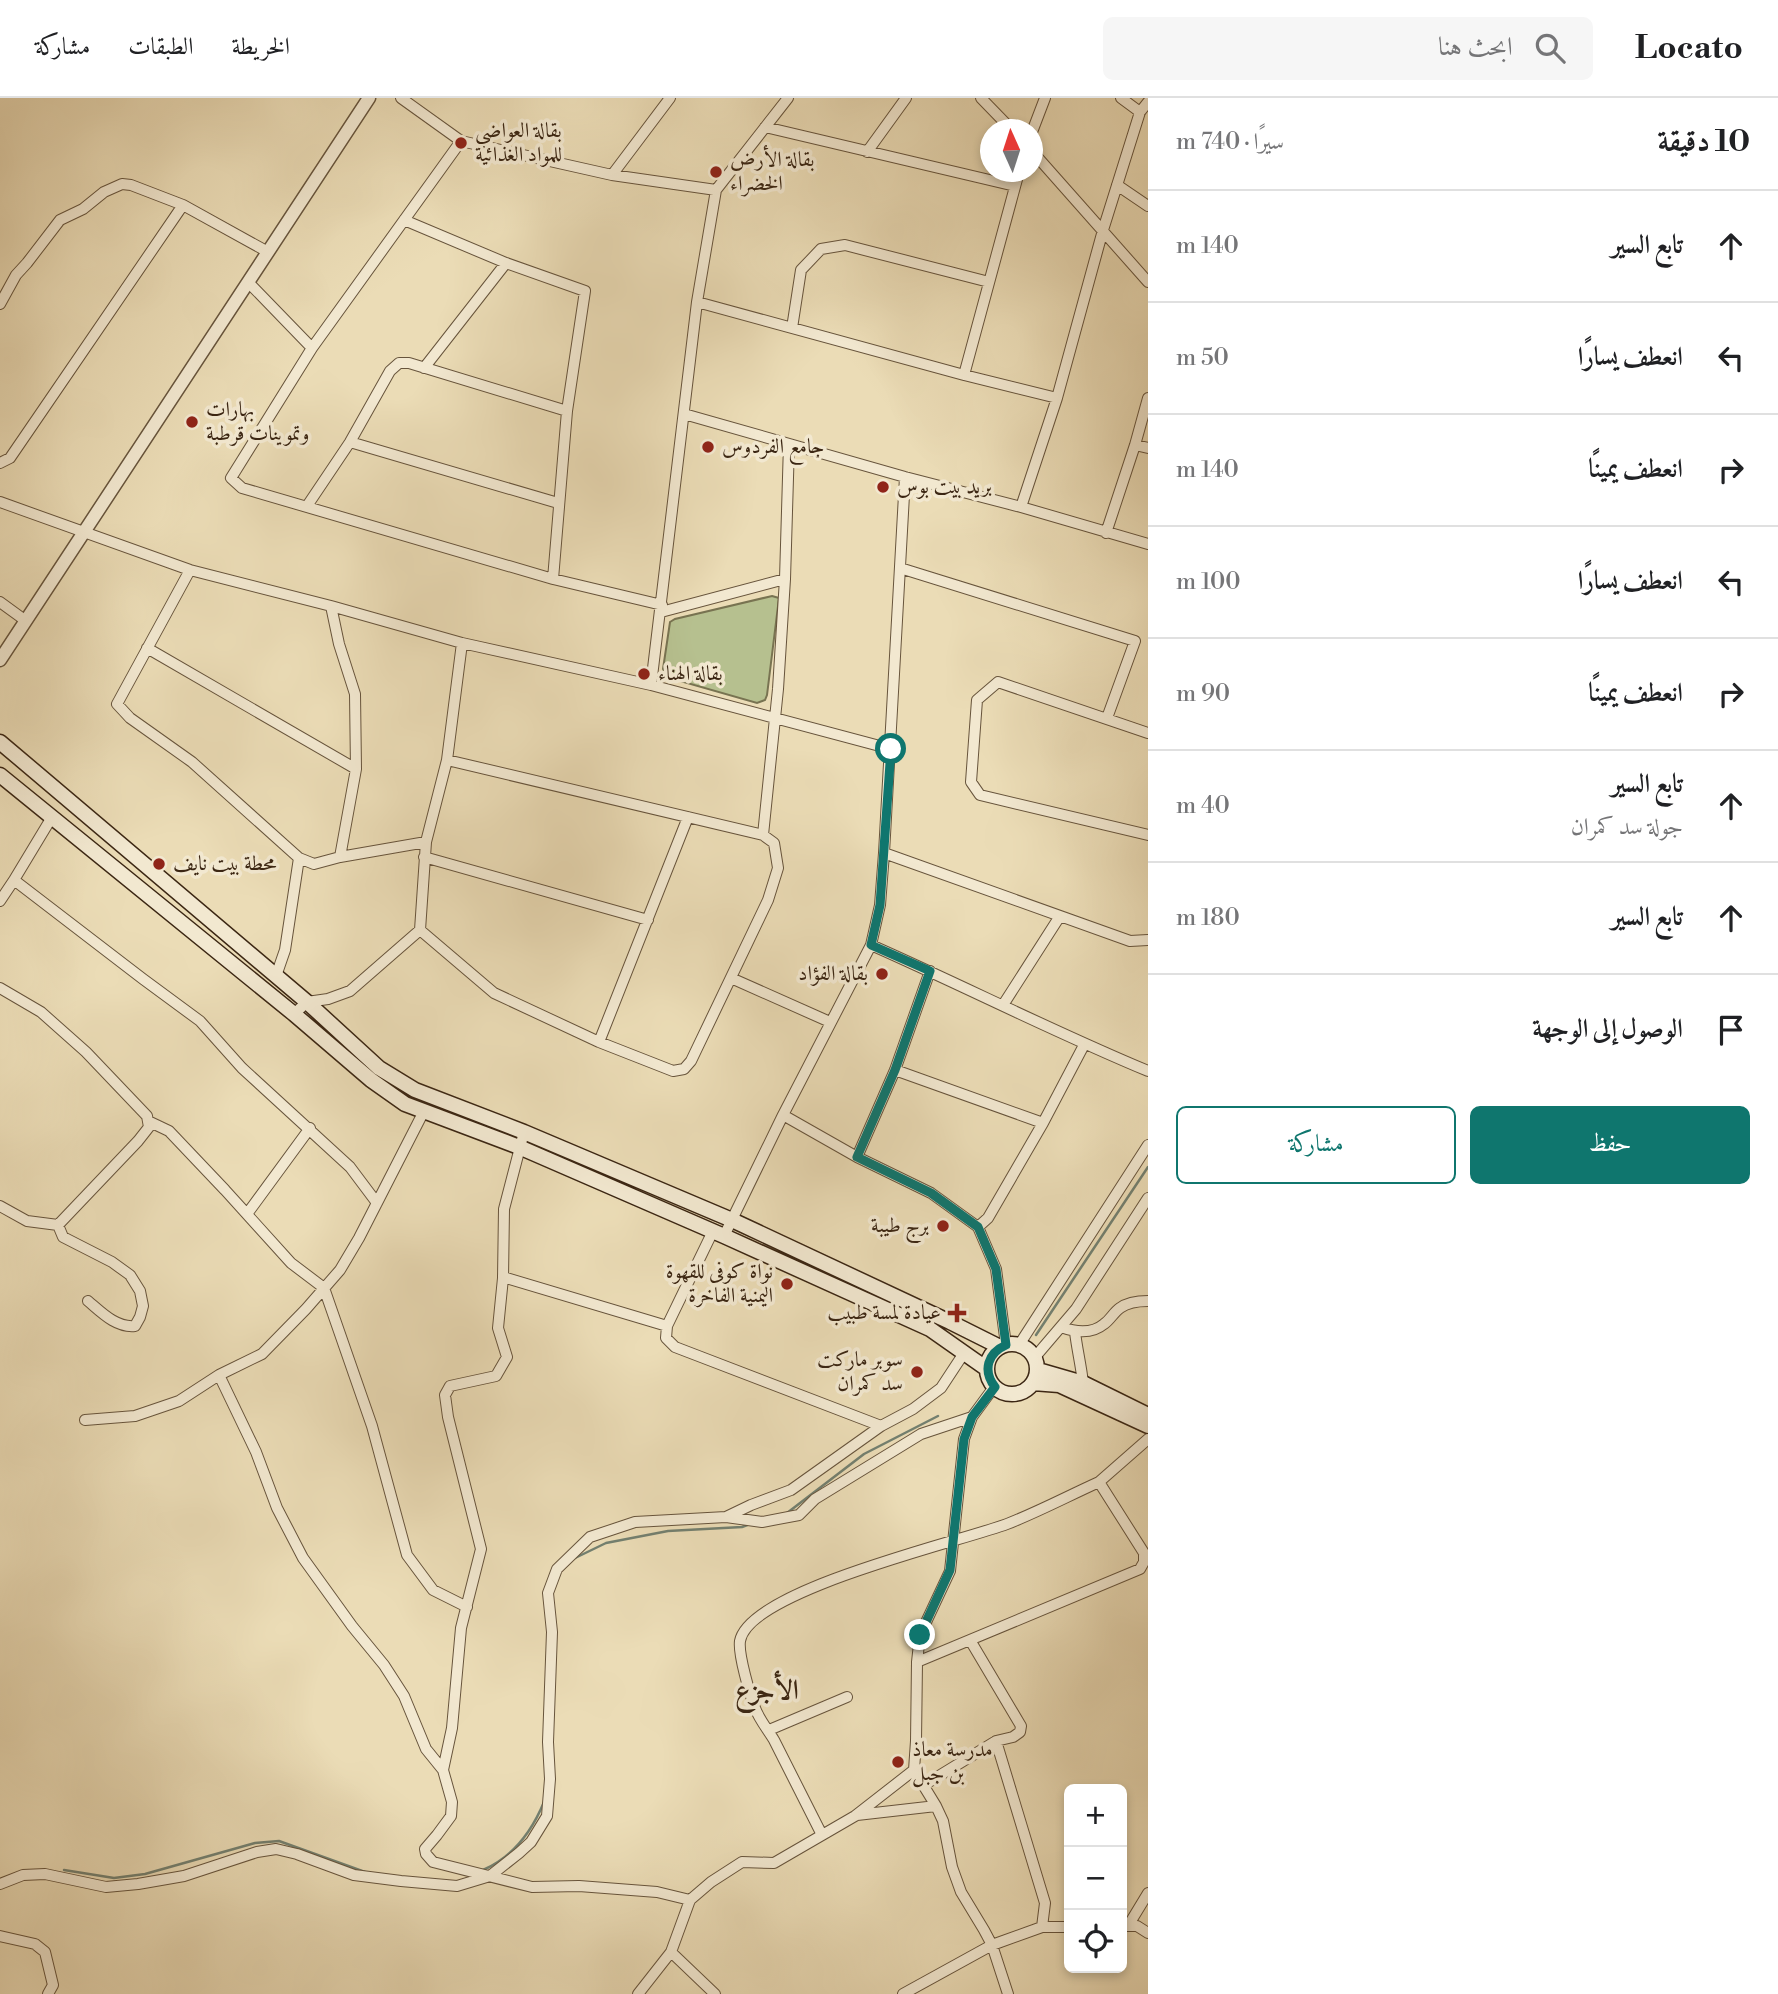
<!DOCTYPE html>
<html lang="ar">
<meta charset="utf-8">
<style>
:root{--surface:#fff;--page:#f6f6f6;--text:#202124;--muted:#757577;--line:#e0e0e0;--accent:#0f766e}
body{margin:0;font-family:"Libre Bodoni",Amiri,serif;background:var(--page);color:var(--text);direction:rtl}
.controls{position:absolute;right:21px;bottom:21px;display:grid;overflow:hidden;border-radius:10px;box-shadow:0 4px 10px #0003}
.controls button{width:63px;height:63px;display:grid;place-items:center;padding:0;border:0;border-bottom:2px solid var(--line);background:var(--surface);color:var(--text);font:35px sans-serif}
.compass{position:absolute;left:980px;top:21px;width:63px;height:63px;border-radius:50%;background:var(--surface);box-shadow:0 4px 10px #0003;rotate:357deg}
.stop{position:absolute;width:21px;height:21px;margin:-16px;border:5px solid #0f766e;border-radius:50%;background:#fff}
.stop.end{background:#0f766e;border-color:#fff;box-shadow:0 2px 7px #0008}
.list{margin:0;padding:0;list-style:none}
h2{display:flex;justify-content:space-between;align-items:center;height:91px;margin:0;padding:0 28px;font-size:30px}
h2 small{font-size:23px;font-weight:400;color:var(--muted)}
.list li{display:grid;grid-template-columns:46px 1fr auto;gap:21px;align-items:center;box-sizing:border-box;height:112px;padding:0 28px;border-top:2px solid var(--line)}
.list b{display:block;font-size:26px;white-space:nowrap}
.list p{margin:0;font-size:23px;white-space:nowrap;color:var(--muted)}
.list em{font-size:23px;font-style:normal;color:var(--muted)}
.actions{display:flex;gap:14px;padding:21px 28px}
.actions a{flex:1;padding:16px 0;border:2px solid var(--accent);border-radius:10px;text-align:center;font-size:24px;color:var(--accent)}
.actions .main{background:var(--accent);color:#fff}
.icon{flex:none;width:38px;height:38px;fill:none;stroke:currentColor;stroke-width:2;stroke-linecap:round;stroke-linejoin:round}
.map{position:relative;flex:none;width:1148px;height:1896px;overflow:hidden;direction:ltr}
header{display:flex;align-items:center;gap:42px;box-sizing:border-box;height:98px;padding:0 35px;background:var(--surface);border-bottom:2px solid var(--line)}
header strong{font-size:33px}
nav{display:flex;gap:38px;margin-inline-start:auto;font-size:24px}
.search{width:490px;height:63px;background:var(--page);display:flex;align-items:center;gap:18px;box-sizing:border-box;padding:0 24px;border-radius:10px;color:var(--muted);font-size:26px}
main{display:flex}
aside{flex:1;background:var(--surface)}
.map>svg:first-child{display:block}
.green{fill:#b6c08f;stroke:#787351;stroke-width:2}
.lines{fill:none;stroke-linecap:round;stroke-linejoin:round}
.stream{stroke:#738070;stroke-width:2.5}
.minor-casing{stroke:#67543c;stroke-width:12}
.tertiary-casing{stroke:#67543c;stroke-width:15}
.secondary-casing{stroke:#3b2613;stroke-width:17}
.minor{stroke:#f2e8d0;stroke-width:10}
.tertiary{stroke:#f2e8d0;stroke-width:12}
.secondary{stroke:#f2e8d0;stroke-width:14}
.route{stroke:#0f766e;stroke-width:9}
.poi-dot{fill:#8f2418;stroke:#f2e8d0;stroke-width:2.5}
.labels{text-anchor:middle;dominant-baseline:central;stroke-width:7;stroke-linejoin:round;paint-order:stroke}
.poi-label{font-size:21px;fill:#3b2613;stroke:#f2e8d0;text-anchor:start}
.district-label{font-size:28px;font-weight:bold;fill:#3b2613;stroke:#f2e8d0}
</style>
<header>
<strong>Locato</strong>
<div class="search"><svg class="icon" aria-label="search" viewBox="0 0 24 24"><circle cx="10" cy="10" r="6"/><path d="M15 15l6 6"/></svg>ابحث هنا</div>
<nav><a>الخريطة</a><a>الطبقات</a><a>مشاركة</a></nav>
</header>
<main>
<aside>
<h2>10 دقيقة<small>سيرًا · 740 m</small></h2>
<ul class="list">
<li><svg class="icon" aria-label="ahead" viewBox="0 0 24 24"><path d="M12 20V5M6 11l6-6 6 6"/></svg><div><b>تابع السير</b></div><em>140 m</em></li>
<li><svg class="icon" aria-label="left" viewBox="0 0 24 24"><path d="M17 20v-9H6M10 6l-5 5 5 5"/></svg><div><b>انعطف يسارًا</b></div><em>50 m</em></li>
<li><svg class="icon" aria-label="right" viewBox="0 0 24 24"><path d="M7 20v-9h11M14 6l5 5-5 5"/></svg><div><b>انعطف يمينًا</b></div><em>140 m</em></li>
<li><svg class="icon" aria-label="left" viewBox="0 0 24 24"><path d="M17 20v-9H6M10 6l-5 5 5 5"/></svg><div><b>انعطف يسارًا</b></div><em>100 m</em></li>
<li><svg class="icon" aria-label="right" viewBox="0 0 24 24"><path d="M7 20v-9h11M14 6l5 5-5 5"/></svg><div><b>انعطف يمينًا</b></div><em>90 m</em></li>
<li><svg class="icon" aria-label="ahead" viewBox="0 0 24 24"><path d="M12 20V5M6 11l6-6 6 6"/></svg><div><b>تابع السير</b><p>جولة سد كمران</p></div><em>40 m</em></li>
<li><svg class="icon" aria-label="ahead" viewBox="0 0 24 24"><path d="M12 20V5M6 11l6-6 6 6"/></svg><div><b>تابع السير</b></div><em>180 m</em></li>
<li><svg class="icon" aria-label="arrive" viewBox="0 0 24 24"><path d="M6 21V4h12l-3 4 3 4H6"/></svg><div><b>الوصول إلى الوجهة</b></div></li>
</ul>
<div class="actions"><a class="main">حفظ</a><a>مشاركة</a></div>
</aside>
<div class="map">
<svg width="1148" height="1896" viewBox="0 0 1148 1896">
<rect width="100%" height="100%" fill="#ebdcb6"/>
<filter id="stains"><feTurbulence type="fractalNoise" baseFrequency=".00286" numOctaves="4"/><feColorMatrix values="0 0 0 0 .2 0 0 0 0 .09 0 0 0 0 .02 0 0 0 .5 -.17"/></filter>
<radialGradient id="worn" r=".72"><stop offset=".6" stop-color="#630" stop-opacity="0"/><stop offset="1" stop-color="#630" stop-opacity=".3"/></radialGradient>
<!-- green -->
<path class="green" d="M 772,498 L 779,500 L 767,597 L 765,602 L 757,605 L 666,579 L 663,571 L 670,524 L 675,521 Z"/>
<g class="lines">
<!-- stream -->
<path class="stream" d="M 1036,1237 L 1148,1069
M 787,1415 L 864,1356 L 938,1318
M 573,1461 L 606,1445 L 668,1433 L 742,1429 L 750,1426
M 64,1772 L 114,1780 L 145,1776 L 255,1745 L 279,1743 L 365,1774
M 483,1772 C 513,1759 532,1733 544,1704"/>
<defs>
<path id="minor" d="M 401,0 L 461,43 L 612,77 L 716,92
M 981,0 L 1012,32
M 1121,0 L 1140,14
M 765,29 L 1015,88
M 1032,34 L 1045,0
M 461,43 L 312,250 L 231,380 L 242,390 L 553,481 L 662,507
M 1032,53 L 1148,184
M 867,54 L 906,0
M 612,77 L 670,0
M 1117,87 L 1148,108
M 404,122 L 506,165 L 585,193 L 567,313 L 553,481
M 248,184 L 312,250
M 697,204 L 964,277 L 1057,300
M 0,206 L 16,177 L 27,165 L 60,122 L 83,111 L 104,94 L 122,86 L 131,87 L 183,107 L 268,154
M 792,230 L 801,172 L 821,151 L 845,147 L 989,184
M 424,270 L 506,165
M 964,277 L 1019,74
M 684,316 L 905,379 L 1021,409 L 1148,446
M 350,344 L 558,405
M 1135,347 L 1148,350
M 0,365 L 10,360 L 183,107
M 0,404 L 190,472 L 331,508 L 462,545 L 651,587 L 891,651
M 307,408 L 350,344 L 390,273 L 399,265 L 409,265 L 567,313
M 1021,409 L 1057,300 L 1103,132 L 1140,14 L 1148,4
M 1106,435 L 1135,347 L 1148,300
M 900,470 L 1135,543 L 1107,620
M 190,472 L 117,606 L 130,620 L 192,664 L 299,760 L 314,766 L 340,759 L 426,744
M 0,504 L 26,523
M 331,508 L 339,546 L 355,596 L 356,671 L 340,759
M 661,514 L 785,481
M 147,550 L 356,671
M 651,587 L 697,204 L 716,92 L 788,0
M 1148,635 L 998,584 L 977,602 L 971,684 L 980,697 L 1148,737
M 52,719 L 14,782 L 143,881 L 200,923 L 242,970 L 350,1069 L 377,1105
M 763,737 L 778,591 L 785,481 L 789,346
M 884,755 L 1130,843 L 1148,842
M 424,759 L 648,822
M 0,803 L 14,782
M 420,832 L 426,744 L 447,662 L 462,545
M 871,847 C 964,888 1054,934 1148,973
M 276,878 L 285,852 L 299,760
M 731,880 L 830,924
M 0,890 L 41,914 L 86,954 L 147,1018 L 149,1029 L 138,1043 L 58,1127 L 27,1123 L 0,1108
M 1003,907 L 1060,818
M 294,916 L 307,904 L 328,901 L 350,893 L 420,832 L 494,895 L 599,944 L 673,973 L 684,971 L 691,963 L 768,802 L 778,770 L 774,745 L 763,737 L 447,662
M 599,944 L 688,719
M 895,972 L 1043,1025
M 783,1017 L 857,1059 L 931,1095 L 978,1129 L 996,1171 L 1006,1247
M 148,1023 L 169,1033 L 225,1092 L 291,1165 L 324,1190 L 372,1328 L 407,1457 L 433,1492 L 467,1509
M 524,1034 L 504,1111 L 503,1180 L 498,1230 L 507,1259 L 496,1278 L 450,1288 L 445,1297 L 448,1319 L 481,1451 L 461,1530 L 452,1630 L 443,1672 L 452,1704 L 451,1718 L 437,1737 L 425,1751 L 426,1756 L 433,1764 L 532,1789 L 579,1788 L 657,1794 L 690,1802 L 711,1784 L 742,1764 L 774,1765 L 855,1718 L 914,1672
M 857,1059 L 895,972 L 930,873
M 247,1116 L 310,1030
M 58,1127 L 63,1139 L 112,1164 L 130,1177 L 140,1193 L 143,1208 L 140,1219 L 135,1228 C 116,1230 101,1214 88,1203
M 978,1129 L 988,1120 L 1043,1025 L 1084,947
M 713,1133 L 667,1228 L 666,1240 L 675,1249 L 881,1328
M 724,1138 L 783,1017 L 871,847 L 880,807 L 884,755 L 905,379
M 503,1179 L 667,1228
M 1061,1229 C 1075,1234 1091,1237 1104,1226 C 1110,1222 1114,1214 1120,1210 C 1128,1204 1139,1203 1148,1203
M 1075,1234 C 1077,1251 1081,1267 1083,1285
M 1019,1247 L 1148,1047
M 1035,1259 L 1076,1211 L 1148,1100
M 219,1277 L 256,1354 L 277,1410 L 303,1460 L 352,1528 L 384,1567 L 404,1598 L 426,1651 L 443,1672
M 994,1289 L 972,1319 L 964,1341 L 950,1473 L 920,1537 L 917,1564 L 916,1643 L 914,1672 L 936,1708 L 943,1723 L 952,1769 L 961,1794 L 984,1832 L 992,1847 L 1008,1896
M 85,1322 L 135,1318 L 179,1303 L 219,1277 L 262,1256 L 306,1211 L 340,1172 L 359,1140 L 424,1013
M 726,1419 L 751,1407 L 791,1392 L 881,1328 L 913,1311 L 941,1290 L 964,1255
M 917,1564 L 1140,1471 L 1144,1464 L 1144,1455 L 1099,1384 L 1148,1341
M 769,1632 L 847,1599
M 996,1643 L 1045,1805 L 1042,1829
M 924,1687 L 996,1643 L 1013,1639 L 1020,1634 L 1021,1628 L 970,1542
M 857,1717 L 936,1708
M 822,1737 C 806,1705 790,1674 774,1642 C 768,1632 759,1621 755,1610 C 750,1597 738,1556 740,1543 C 749,1492 959,1444 1007,1426 C 1038,1414 1068,1398 1099,1384
M 0,1786 L 23,1777 L 45,1776 L 106,1789 L 138,1786 L 184,1778 L 257,1754 L 276,1751 L 297,1756 L 354,1777 L 401,1783 L 457,1788 L 490,1778 L 519,1755 L 531,1744 L 547,1718 L 550,1681 L 548,1644 L 552,1534 L 548,1495 L 557,1471 L 590,1439 L 635,1424 L 726,1419 L 762,1424 L 799,1417 L 815,1401 L 921,1336 L 972,1319
M 690,1802 L 671,1854 L 715,1896
M 1126,1828 L 1137,1828 L 1148,1835
M 1128,1828 L 1148,1795
M 0,1838 L 35,1846 L 45,1854 L 53,1887 L 48,1896
M 638,1896 L 671,1854
M 903,1896 L 992,1847 L 1042,1829 L 1069,1829"/>
<path id="tertiary" d="M 0,562 L 369,0"/>
<path id="secondary" d="M 0,644 L 307,904 L 379,970 L 415,992 L 524,1034 L 732,1122 L 950,1224 L 1000,1249
M 0,677 L 294,916 L 371,982 L 405,1006 L 519,1049 L 724,1138 L 930,1231 L 987,1271
M987 1271a25 25 0 1 1 50 0a25 25 0 1 1-50 0Z
M 1038,1272 L 1083,1285 L 1148,1317
M 1033,1285 L 1059,1287 L 1148,1328"/>
</defs>
<!-- minor casing -->
<use href="#minor" class="minor-casing"/>
<!-- tertiary casing -->
<use href="#tertiary" class="tertiary-casing"/>
<!-- secondary casing -->
<use href="#secondary" class="secondary-casing"/>
<!-- minor -->
<use href="#minor" class="minor"/>
<!-- tertiary -->
<use href="#tertiary" class="tertiary"/>
<!-- secondary -->
<use href="#secondary" class="secondary"/>
</g>
<g class="lines">
<!-- route -->
<path class="route" d="M 891,651 L 880,807 L 871,847 L 930,873 L 895,972 L 857,1059 L 931,1095 L 978,1129 L 996,1171 L 1006,1247 C 988,1255 982,1272 995,1289 L 972,1319 L 964,1341 L 950,1472 L 920,1537"/>
</g>
<!-- markers -->
<g class="poi-dot">
<circle cx="461" cy="45" r="7"/>
<circle cx="716" cy="74" r="7"/>
<circle cx="192" cy="324" r="7"/>
<circle cx="708" cy="349" r="7"/>
<circle cx="883" cy="389" r="7"/>
<circle cx="644" cy="576" r="7"/>
<circle cx="159" cy="766" r="7"/>
<circle cx="882" cy="876" r="7"/>
<circle cx="943" cy="1128" r="7"/>
<circle cx="787" cy="1186" r="7"/>
<path d="M953.5 1204.5h7v7h7v7h-7v7h-7v-7h-7v-7h7z"/>
<circle cx="917" cy="1274" r="7"/>
<circle cx="898" cy="1664" r="7"/>
</g>
<g class="labels">
<!-- poi labels -->
<g class="poi-label">
<text x="475" y="33">بقالة العواضي<tspan x="475" dy="24">للمواد الغذائية</tspan></text>
<text x="730" y="62">بقالة الأرض<tspan x="730" dy="24">الخضراء</tspan></text>
<text x="206" y="312">بهارات<tspan x="206" dy="24">وتموينات قرطبة</tspan></text>
<text x="722" y="349">جامع الفردوس</text>
<text x="897" y="389">بريد بيت بوس</text>
<text x="658" y="576">بقالة الهناء</text>
<text x="173" y="766">محطة بيت نايف</text>
<text x="868" y="876" text-anchor="end">بقالة الفؤاد</text>
<text x="929" y="1128" text-anchor="end">برج طيبة</text>
<text x="773" y="1174" text-anchor="end">نواة كوفي للقهوة<tspan x="773" dy="24">اليمنية الفاخرة</tspan></text>
<text x="941" y="1215" text-anchor="end">عيادة لمسة طبيب</text>
<text x="903" y="1262" text-anchor="end">سوبر ماركت<tspan x="903" dy="24">سد كمران</tspan></text>
<text x="912" y="1652">مدرسة معاذ<tspan x="912" dy="24">بن جبل</tspan></text>
</g>
<!-- district labels -->
<g class="district-label">
<text x="767" y="1592">الأجزع</text>
</g>
</g>
<rect width="100%" height="100%" filter="url(#stains)"/>
<rect width="100%" height="100%" fill="url(#worn)"/>
</svg>
<div class="controls">
<button>+</button>
<button>−</button>
<button><svg class="icon" aria-label="locate" viewBox="0 0 24 24"><circle cx="12" cy="12" r="6"/><path d="M12 2v4M12 18v4M2 12h4M18 12h4"/></svg></button>
</div>
<svg class="compass" viewBox="-18 -18 36 36"><path d="M0-13l5 13h-10z" fill="#e53935"/><path d="M0 13l5-13h-10z" fill="#757577"/></svg>
<div class="stop" style="left:891px;top:651px"></div>
<div class="stop end" style="left:920px;top:1537px"></div>
</div>
</main>
